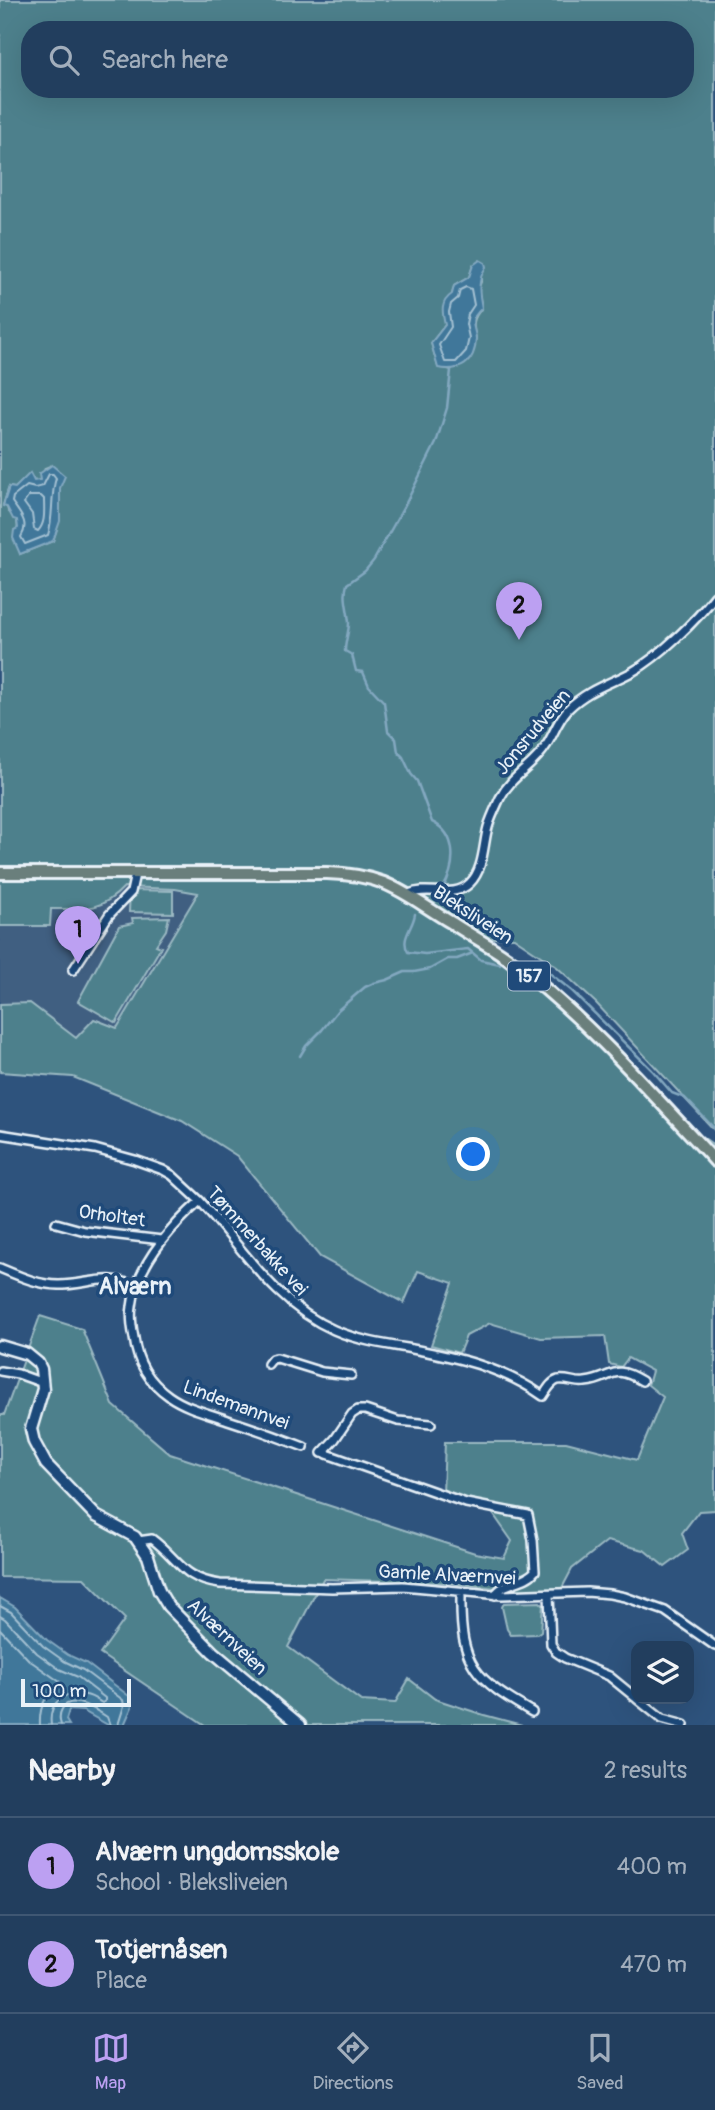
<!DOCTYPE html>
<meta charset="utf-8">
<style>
:root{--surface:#223e5e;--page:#2a4564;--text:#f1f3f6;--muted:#a2aebc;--line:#3f5773;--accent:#bca0f2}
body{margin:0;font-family:Pangolin,sans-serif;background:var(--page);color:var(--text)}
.controls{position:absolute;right:21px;bottom:21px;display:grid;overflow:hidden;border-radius:14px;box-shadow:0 7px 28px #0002}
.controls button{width:63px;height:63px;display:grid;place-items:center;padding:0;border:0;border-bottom:2px solid var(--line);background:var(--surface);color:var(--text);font:35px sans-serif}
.scale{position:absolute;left:21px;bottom:18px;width:110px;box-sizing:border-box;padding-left:7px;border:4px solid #e8f1f8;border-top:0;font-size:19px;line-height:24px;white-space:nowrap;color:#e8f1f8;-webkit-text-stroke:5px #1f4a7a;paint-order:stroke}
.you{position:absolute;left:474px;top:1155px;width:24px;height:24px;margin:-18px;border:5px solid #fff;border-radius:50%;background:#1a73e8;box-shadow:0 0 0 10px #1a73e833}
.badge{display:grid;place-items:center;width:46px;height:46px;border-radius:50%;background:var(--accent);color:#111;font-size:23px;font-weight:700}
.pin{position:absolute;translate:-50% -58px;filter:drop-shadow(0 2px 4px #0008)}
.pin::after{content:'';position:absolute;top:37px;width:24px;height:21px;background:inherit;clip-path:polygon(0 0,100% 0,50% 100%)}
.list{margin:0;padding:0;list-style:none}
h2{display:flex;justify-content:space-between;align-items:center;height:91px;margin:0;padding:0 28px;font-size:30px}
h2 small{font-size:23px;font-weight:400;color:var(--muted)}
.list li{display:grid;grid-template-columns:46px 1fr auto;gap:21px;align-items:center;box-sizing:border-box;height:98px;padding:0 28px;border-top:2px solid var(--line)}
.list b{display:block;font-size:26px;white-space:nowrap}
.list p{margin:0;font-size:23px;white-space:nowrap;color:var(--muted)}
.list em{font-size:23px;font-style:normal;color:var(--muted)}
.icon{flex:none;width:38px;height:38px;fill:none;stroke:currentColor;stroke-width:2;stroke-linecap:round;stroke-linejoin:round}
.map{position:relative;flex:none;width:715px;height:1725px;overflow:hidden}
.search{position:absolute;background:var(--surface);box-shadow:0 7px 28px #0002;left:21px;right:21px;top:21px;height:77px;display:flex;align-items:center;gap:18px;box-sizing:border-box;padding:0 24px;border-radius:28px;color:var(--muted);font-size:26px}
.sheet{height:287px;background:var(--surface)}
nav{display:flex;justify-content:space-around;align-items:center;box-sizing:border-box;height:98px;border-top:2px solid var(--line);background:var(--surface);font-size:19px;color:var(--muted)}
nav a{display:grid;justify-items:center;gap:4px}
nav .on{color:var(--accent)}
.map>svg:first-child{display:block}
.built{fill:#405e81}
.green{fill:#4d808c;stroke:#9ab8c2;stroke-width:2;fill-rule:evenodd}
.water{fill:#3f779a;stroke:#83a8c0;stroke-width:2}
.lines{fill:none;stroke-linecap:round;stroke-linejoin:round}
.shore{stroke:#a4c0d2;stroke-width:2}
.stream{stroke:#83a8c0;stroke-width:2.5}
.minor-casing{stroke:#e8f1f8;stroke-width:12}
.secondary-casing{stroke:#e8f1f8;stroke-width:15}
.primary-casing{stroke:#e8f1f8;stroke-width:16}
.minor{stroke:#1f4a7a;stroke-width:7}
.secondary{stroke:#1f4a7a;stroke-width:10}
.primary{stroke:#6b7f7c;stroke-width:10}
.labels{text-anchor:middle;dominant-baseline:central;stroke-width:7;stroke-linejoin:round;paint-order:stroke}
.shield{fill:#1f4a7a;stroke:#acbfd2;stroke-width:2}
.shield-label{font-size:18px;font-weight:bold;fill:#e8f1f8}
.street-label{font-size:19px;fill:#e8f1f8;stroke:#1f4a7a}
.quarter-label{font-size:23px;font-weight:bold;fill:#e8f1f8;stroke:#1f4a7a}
</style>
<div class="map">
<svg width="715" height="1725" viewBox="0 0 715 1725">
<rect width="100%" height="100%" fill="#2e537d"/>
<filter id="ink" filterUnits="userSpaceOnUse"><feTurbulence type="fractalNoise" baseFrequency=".0143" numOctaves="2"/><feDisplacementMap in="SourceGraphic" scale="14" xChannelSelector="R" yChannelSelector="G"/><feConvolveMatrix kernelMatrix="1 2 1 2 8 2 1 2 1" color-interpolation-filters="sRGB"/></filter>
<g filter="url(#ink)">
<!-- built -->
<path class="built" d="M 123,887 L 157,888 L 199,893 L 117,1028 L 76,1038 L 30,1003 L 0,1004 L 0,926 L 49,926 L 51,909 L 90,909 L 115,896 Z"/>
<!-- green -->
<path class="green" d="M 0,0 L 715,0 L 715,1131 L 596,1003 L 557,967 L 514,938 L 489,938 C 570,992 634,1064 700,1135 L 715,1146 L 715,1510 L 699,1511 L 682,1533 L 688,1550 L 665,1567 L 644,1550 L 607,1541 L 572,1569 L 562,1588 L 526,1591 L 450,1583 L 323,1579 L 288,1647 L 361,1701 L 395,1703 L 409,1679 L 435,1699 L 484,1715 L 522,1725 L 205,1725 L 100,1654 L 125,1619 L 84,1578 L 0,1577 L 0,1415 L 4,1415 L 40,1316 L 82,1329 L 113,1405 L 170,1454 L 475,1553 L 504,1558 L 512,1541 L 491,1511 L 443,1493 L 445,1442 L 566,1442 L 637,1460 L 663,1397 L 648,1385 L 652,1371 L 628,1358 L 621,1367 L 609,1364 L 605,1336 L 541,1338 L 490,1323 L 466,1336 L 459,1353 L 431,1345 L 453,1283 L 418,1271 L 404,1303 L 320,1257 L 237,1156 L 182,1121 L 73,1077 L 0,1072 L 0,1004 L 30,1003 L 76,1038 L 94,1019 L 117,1028 L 198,893 L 175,889 L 124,887 C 101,912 82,909 51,909 L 50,926 L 0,926 ZM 30,30 L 685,30 L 685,89 L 30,89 ZM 473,265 L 481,275 L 481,282 L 478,289 L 482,308 C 473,318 472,324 476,338 L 451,370 L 438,367 L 431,343 L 445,325 L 454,286 L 469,277 ZM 52,465 C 62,494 63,512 53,541 L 20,554 L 17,520 L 8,511 L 7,507 L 3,505 L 9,487 L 15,488 L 30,474 L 34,481 L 41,480 L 45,468 Z
M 130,890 L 173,891 L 173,913 L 129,912 Z
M 169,917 L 166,930 L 156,945 L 161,947 L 116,1023 L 78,1001 L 119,926 L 133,923 L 132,918 Z
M 540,1602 L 543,1605 L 541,1631 L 537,1634 L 511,1635 L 507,1629 L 502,1607 L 504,1603 Z"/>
<!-- water -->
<path class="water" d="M 480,260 L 485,263 L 486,267 C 477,280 479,293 482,308 C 481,308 475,316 474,317 C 471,325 476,331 476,339 C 475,364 460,372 438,368 L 431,343 L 445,325 C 442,312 440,302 452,294 L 454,286 L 469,277 L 473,265 Z
M 52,465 L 65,476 L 60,488 L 60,521 L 53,541 L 20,554 L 13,538 L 14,530 L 18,528 L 17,520 L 13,519 L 7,507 L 3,506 L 9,487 L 15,488 L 30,473 L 34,481 L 40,480 L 39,474 Z
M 0,1598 L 15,1607 L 47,1640 L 68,1655 L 86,1663 L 129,1696 L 132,1707 L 124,1725 L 108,1725 L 83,1711 L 69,1710 L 66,1720 L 69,1725 L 0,1725 Z"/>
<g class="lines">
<!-- shore -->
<path class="shore" d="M 466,287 L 471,289 L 474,305 L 468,314 L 466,324 L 469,338 L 466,351 L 456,362 L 445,362 L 439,345 L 451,327 L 449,312 L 451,304 L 458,298 L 460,290 Z
M 49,474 L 53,474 L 56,478 C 50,497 54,516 48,535 L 25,544 L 21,537 C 30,523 20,514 12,502 L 13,497 L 27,486 L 35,488 L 43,486 Z
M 29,496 L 41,496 L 44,499 C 44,510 46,523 38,531 L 34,529 L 32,514 L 24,503 Z
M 0,1606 L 11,1612 L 43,1646 L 64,1661 L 83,1670 L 123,1700 L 124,1706 L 118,1725
M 0,1616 L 5,1619 L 37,1653 L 59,1669 L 78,1677 L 105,1698 L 105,1701 L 102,1703 C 97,1700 92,1696 86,1695 C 65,1690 48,1702 51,1725
M 0,1629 L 29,1660 L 60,1682 L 60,1685 C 45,1694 39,1708 40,1725
M 61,1725 C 59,1719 59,1714 62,1709 C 71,1693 98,1711 107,1717 L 110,1725"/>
<!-- stream -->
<path class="stream" d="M 443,888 C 456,866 458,834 432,822 L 417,781 L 411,774 L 403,757 L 398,752 L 396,739 L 388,731 L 384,702 L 369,686 L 363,672 L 356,671 L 352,655 L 345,651 C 345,641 349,632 349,623 C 348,608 343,598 347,584 L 365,571 L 374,560 L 406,503 L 436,443 L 447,408 L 451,370
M 415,914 C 413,928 400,938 408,952 L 425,954 L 468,949 L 481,960 L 500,964
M 523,960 L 537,963 L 572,991 L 652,1070 L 672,1093 L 685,1098 L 715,1129
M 300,1056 L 306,1046 L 322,1030 L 338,1010 L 365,987 L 374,983 L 387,980 L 405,972 L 414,972 L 430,969 L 448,959 L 457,959 L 473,953"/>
<defs>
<path id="minor" d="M 409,894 C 428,885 453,900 470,883 C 484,869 483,845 488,827 C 491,817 496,807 500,798 C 511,776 534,766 546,746 C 555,732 556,723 568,709 C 587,690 609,684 632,672 C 660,656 696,621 715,596
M 73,970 L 109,915 L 131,892 L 135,874
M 0,1134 L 95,1149 L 135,1160 L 163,1170 L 172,1175 L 200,1201 C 242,1247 275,1304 334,1330 C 357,1340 382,1344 407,1348 C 456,1357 502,1367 543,1396 C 547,1390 551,1382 558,1380 C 567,1378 576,1384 585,1382 C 614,1379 611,1362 642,1381
M 200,1201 C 171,1227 136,1266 132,1307 C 130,1317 132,1328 134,1338 C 137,1362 149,1382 169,1396 C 186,1408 208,1413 228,1420 C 253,1428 278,1437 304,1447
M 56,1223 L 85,1231 L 162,1240
M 0,1268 C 19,1276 38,1285 59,1285 C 88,1285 108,1272 136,1287
M 268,1364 L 272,1359 L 277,1358 L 322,1372 L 351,1375
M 0,1371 L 18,1374 L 43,1383
M 322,1453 L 335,1439 L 352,1414 L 358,1410 L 365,1410 L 398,1421 L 431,1424
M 327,1454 L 466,1503 L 528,1515 L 533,1540 L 535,1571 C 525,1584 503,1581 495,1595
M 138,1541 L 152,1539 C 179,1559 182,1579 220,1584 L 332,1588 L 403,1586 L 501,1595 L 587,1592 L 610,1594 L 625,1597 L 665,1611 L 715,1646
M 549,1594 L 551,1644 L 556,1652 L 565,1658 L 609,1676 L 636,1698
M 461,1597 C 460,1666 475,1679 532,1712
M 637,1699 L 662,1719 L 684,1725"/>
<path id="secondary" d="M 0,1346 L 27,1354 L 38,1363 L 41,1369 L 43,1389 L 31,1429 L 34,1442 L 46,1464 L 96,1516 L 135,1537 L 148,1556 L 159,1591 L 168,1606 L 213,1652 L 300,1725"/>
<path id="primary" d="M 0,873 L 327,873 C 389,875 402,893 452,923 C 470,935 489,945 506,957 C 584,1016 649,1090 715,1161"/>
</defs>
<!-- minor casing -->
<use href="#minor" class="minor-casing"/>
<!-- secondary casing -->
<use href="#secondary" class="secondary-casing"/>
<!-- primary casing -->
<use href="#primary" class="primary-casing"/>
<!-- minor -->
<use href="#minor" class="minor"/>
<!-- secondary -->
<use href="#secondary" class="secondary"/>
<!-- primary -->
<use href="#primary" class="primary"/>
</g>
</g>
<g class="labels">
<!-- shield labels -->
<rect class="shield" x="508" y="961.5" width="42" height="29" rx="5"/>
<g class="shield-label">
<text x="529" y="976">157</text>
</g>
<!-- street labels -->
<g class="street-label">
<text transform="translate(533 732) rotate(-50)">Jonsrudveien</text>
<text transform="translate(473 915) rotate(33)">Bleksliveien</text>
<text transform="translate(112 1216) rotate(8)">Orholtet</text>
<text transform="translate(257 1241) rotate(48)">Tømmerbakke vei</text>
<text transform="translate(236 1405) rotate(20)">Lindemannvei</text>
<text transform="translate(447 1575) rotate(3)">Gamle Alværnvei</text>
<text transform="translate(227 1637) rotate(43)">Alværnveien</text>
</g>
<!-- quarter labels -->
<g class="quarter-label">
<text x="135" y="1286">Alværn</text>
</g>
</g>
</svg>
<div class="controls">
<button><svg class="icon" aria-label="layers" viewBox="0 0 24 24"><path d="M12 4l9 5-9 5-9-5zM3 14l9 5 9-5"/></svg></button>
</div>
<div class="scale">100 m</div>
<div class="you"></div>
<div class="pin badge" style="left:78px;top:964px">1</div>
<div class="pin badge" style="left:519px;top:640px">2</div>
<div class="search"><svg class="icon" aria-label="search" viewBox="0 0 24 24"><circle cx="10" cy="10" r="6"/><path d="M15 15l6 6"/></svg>Search here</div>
</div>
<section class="sheet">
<h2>Nearby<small>2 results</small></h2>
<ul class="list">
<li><span class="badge">1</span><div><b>Alværn ungdomsskole</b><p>School · Bleksliveien</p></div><em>400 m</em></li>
<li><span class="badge">2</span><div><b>Totjernåsen</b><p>Place</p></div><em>470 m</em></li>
</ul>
</section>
<nav>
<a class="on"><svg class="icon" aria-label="map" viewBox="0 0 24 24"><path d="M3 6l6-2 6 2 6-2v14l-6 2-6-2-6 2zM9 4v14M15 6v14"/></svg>Map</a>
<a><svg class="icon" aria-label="directions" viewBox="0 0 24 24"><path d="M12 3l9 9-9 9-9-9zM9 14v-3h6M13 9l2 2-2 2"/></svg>Directions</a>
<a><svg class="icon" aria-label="saved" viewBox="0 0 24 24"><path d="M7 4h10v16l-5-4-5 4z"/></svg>Saved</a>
</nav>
